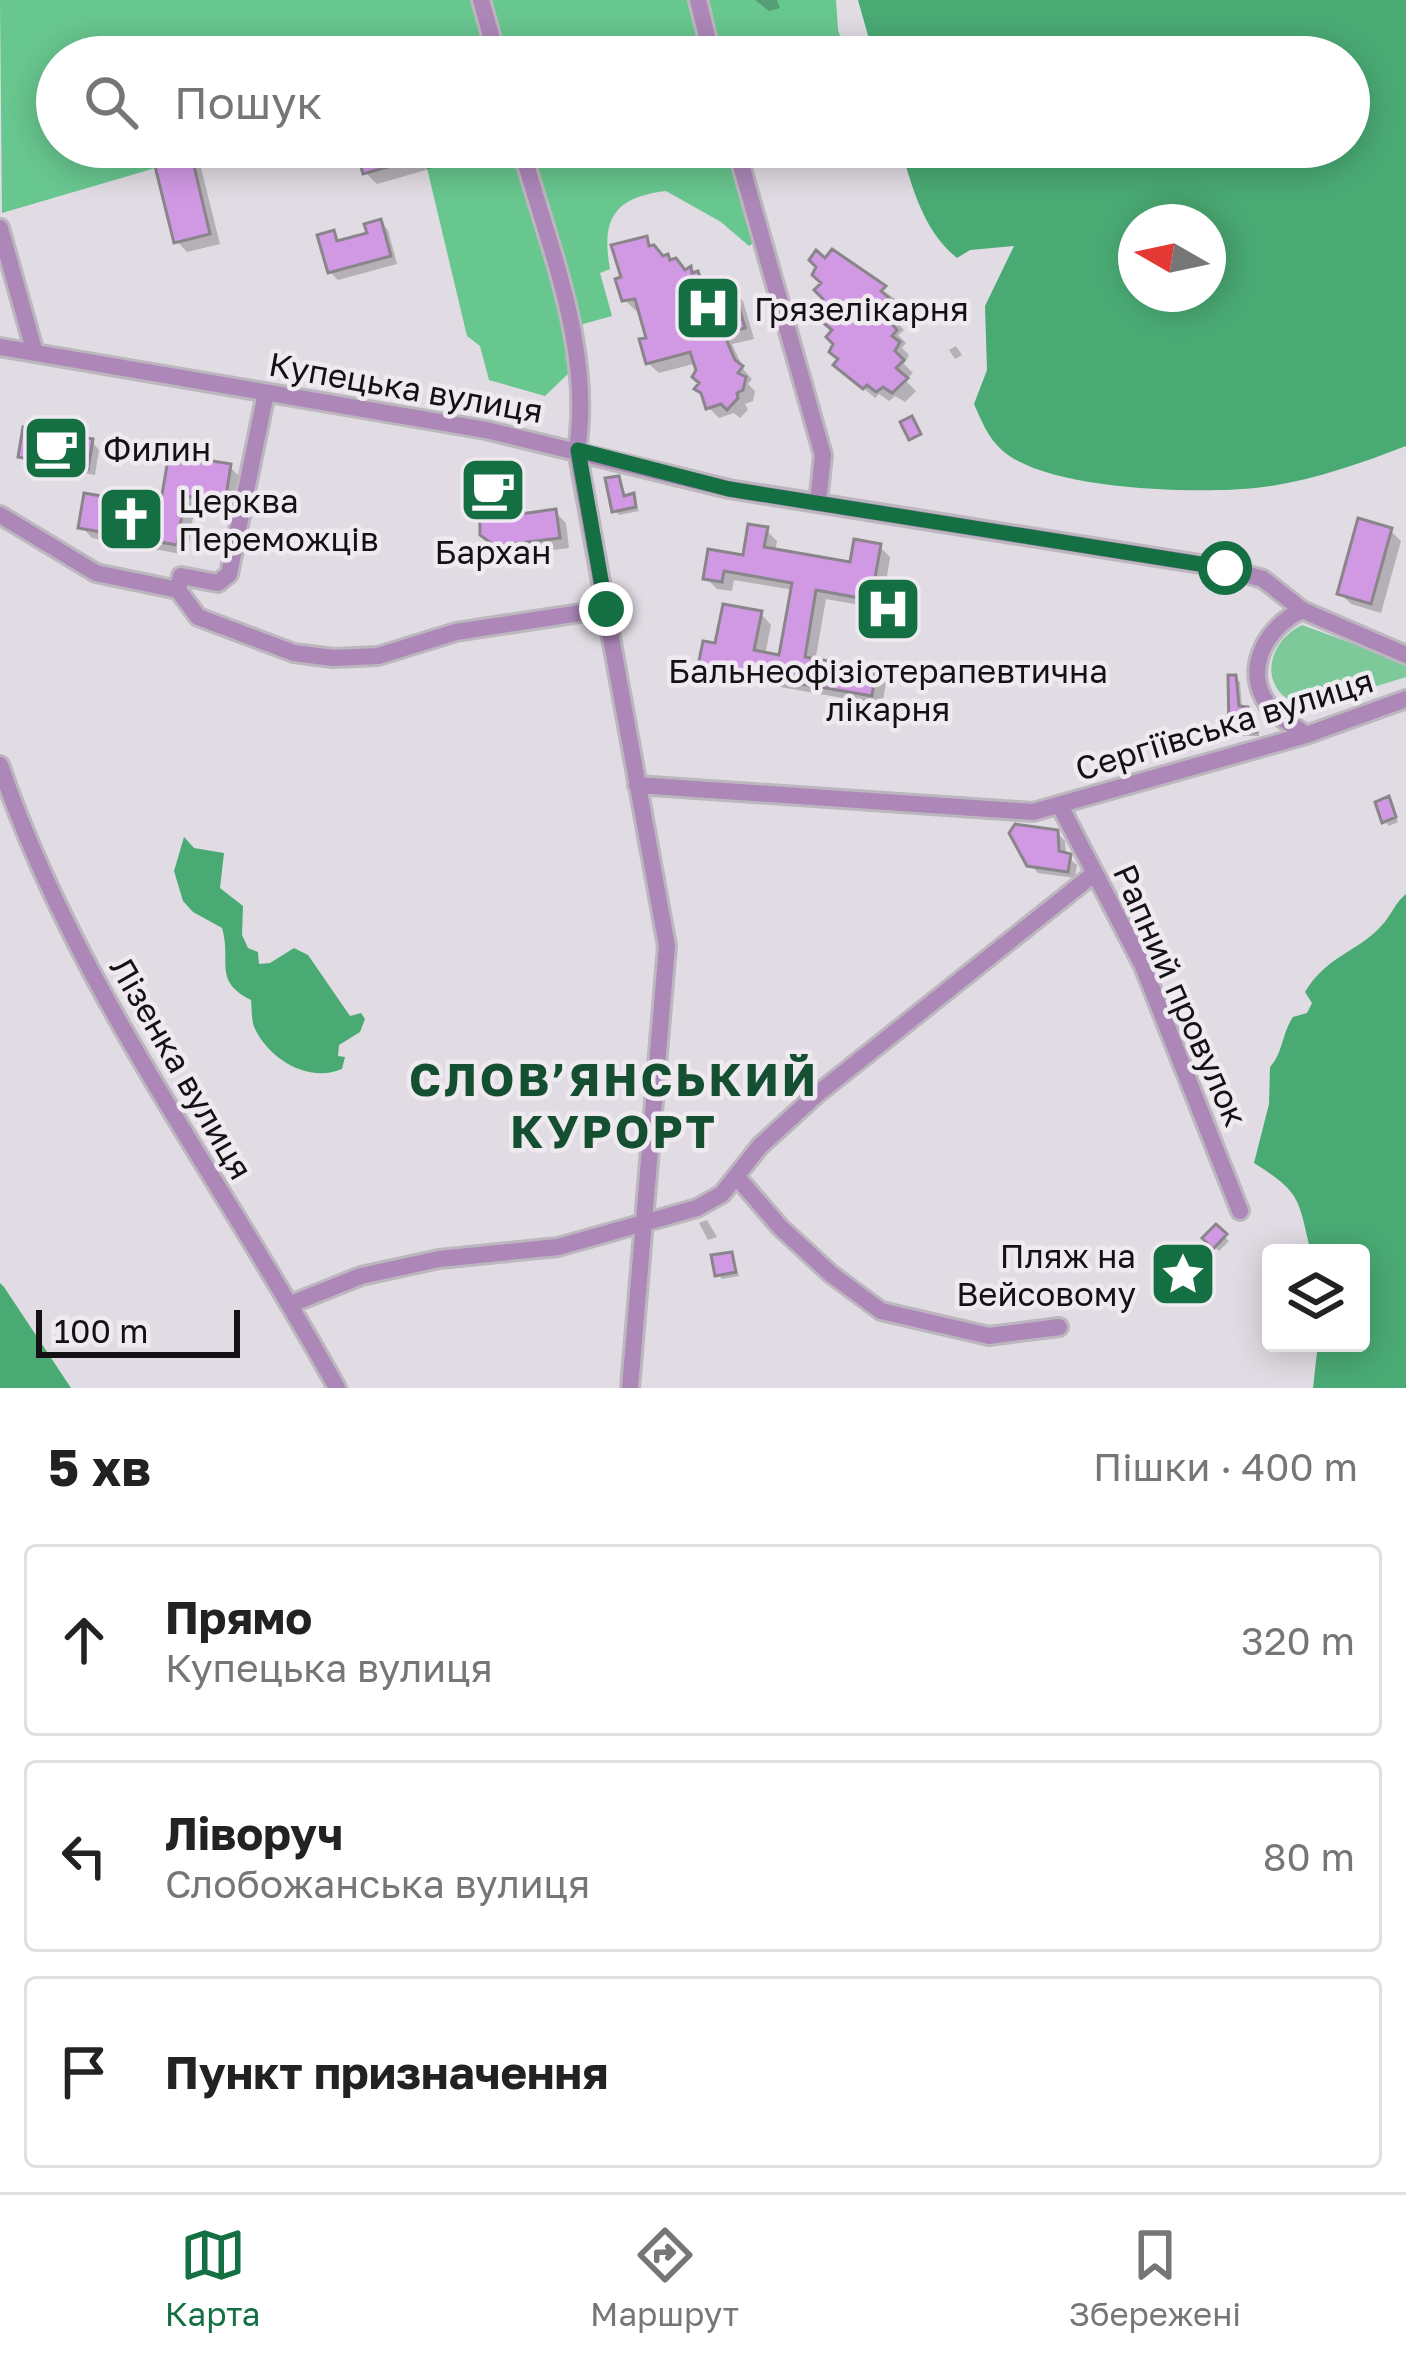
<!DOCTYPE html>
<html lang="uk">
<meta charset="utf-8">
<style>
:root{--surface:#fff;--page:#f2f2f2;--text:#222;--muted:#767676;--line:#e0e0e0;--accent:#146f43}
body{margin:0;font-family:"Golos Text",sans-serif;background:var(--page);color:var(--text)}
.controls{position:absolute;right:36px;bottom:36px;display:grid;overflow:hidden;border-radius:12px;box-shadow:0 6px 30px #0003}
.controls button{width:108px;height:108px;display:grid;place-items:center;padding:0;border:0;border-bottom:3px solid var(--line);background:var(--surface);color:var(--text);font:60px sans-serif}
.compass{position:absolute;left:1118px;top:204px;width:108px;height:108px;border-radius:50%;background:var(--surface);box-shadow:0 6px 30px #0003;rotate:279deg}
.scale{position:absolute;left:36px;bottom:30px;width:204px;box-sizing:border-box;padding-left:12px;border:6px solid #131113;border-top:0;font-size:33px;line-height:42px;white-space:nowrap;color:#131113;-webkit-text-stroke:9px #efe9f0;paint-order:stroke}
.stop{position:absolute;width:36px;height:36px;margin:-27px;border:9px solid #146f43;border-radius:50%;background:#fff}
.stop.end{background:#146f43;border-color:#fff;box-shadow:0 3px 12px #0008}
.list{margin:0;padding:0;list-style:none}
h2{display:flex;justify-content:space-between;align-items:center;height:156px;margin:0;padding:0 48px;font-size:51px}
h2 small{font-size:39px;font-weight:400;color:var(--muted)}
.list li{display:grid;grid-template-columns:78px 1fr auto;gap:36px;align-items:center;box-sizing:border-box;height:192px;margin:0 24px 24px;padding:0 24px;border:3px solid var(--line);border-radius:12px}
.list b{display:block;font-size:45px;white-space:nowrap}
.list p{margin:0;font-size:39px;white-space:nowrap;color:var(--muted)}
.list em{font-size:39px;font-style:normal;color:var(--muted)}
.icon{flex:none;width:66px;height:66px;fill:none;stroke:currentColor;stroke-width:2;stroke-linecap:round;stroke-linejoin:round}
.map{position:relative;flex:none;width:1406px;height:1388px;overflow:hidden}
.search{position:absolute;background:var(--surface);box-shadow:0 6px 30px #0003;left:36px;right:36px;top:36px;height:132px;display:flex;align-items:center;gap:30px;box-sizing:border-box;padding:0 42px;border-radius:66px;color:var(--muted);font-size:45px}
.sheet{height:804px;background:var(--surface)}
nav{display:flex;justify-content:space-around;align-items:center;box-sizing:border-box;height:168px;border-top:3px solid var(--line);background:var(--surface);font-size:33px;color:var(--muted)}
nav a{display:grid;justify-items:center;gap:6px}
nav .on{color:var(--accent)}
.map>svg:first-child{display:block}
.green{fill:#7dc99a}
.forest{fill:#68c68f}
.water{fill:#4aaa74;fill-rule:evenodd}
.shadow{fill:#0003}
.building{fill:#d199e4;stroke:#89858b;stroke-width:3}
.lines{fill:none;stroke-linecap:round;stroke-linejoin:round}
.street-casing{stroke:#bcb7be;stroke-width:22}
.street{stroke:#ac87b8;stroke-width:16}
.route{stroke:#146f43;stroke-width:15}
.labels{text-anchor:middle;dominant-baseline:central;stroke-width:9;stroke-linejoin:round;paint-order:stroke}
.poi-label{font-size:33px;fill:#131113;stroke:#efe9f0;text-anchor:start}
.street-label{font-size:33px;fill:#131113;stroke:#efe9f0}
.district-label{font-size:45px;font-weight:bold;letter-spacing:3px;fill:#134f30;stroke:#efe9f0}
</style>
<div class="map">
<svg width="1406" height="1388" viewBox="0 0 1406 1388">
<rect width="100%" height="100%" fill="#e1dce3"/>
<!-- green -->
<path class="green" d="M 1302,625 L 1406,663 L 1406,677 L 1309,707 C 1259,699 1261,645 1302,625 Z"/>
<!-- forest -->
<path class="forest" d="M 0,0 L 836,0 L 838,30 L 848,57 L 57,57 L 57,147 L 227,147 L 2,213 Z
M 422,147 L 728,147 L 753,243 L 749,246 L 721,222 L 666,191 C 614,197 601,219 610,269 L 600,273 L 612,316 L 562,330 L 570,372 L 545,396 L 489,380 L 480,346 L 467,336 Z"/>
<!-- water -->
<path class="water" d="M 858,0 L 1406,0 L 1406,446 C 1359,464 1306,483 1255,488 C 1196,494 1048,490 1003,451 C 988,438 982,422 974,404 L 987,370 L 985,306 L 1014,246 L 970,250 L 957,258 C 922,229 913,188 900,147 L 1349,147 L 1349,57 L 874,57 ZM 1208,222 L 1208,294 L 1136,294 L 1136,222 Z
M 184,837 L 194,848 L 224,853 L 220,888 L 243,906 L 242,935 L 248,948 L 258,952 L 259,964 L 270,963 L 294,948 L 308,955 L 350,1016 L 361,1013 L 365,1019 L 360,1032 L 339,1045 L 338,1056 L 345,1057 L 342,1069 C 309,1083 270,1060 255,1029 C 251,1021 252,1008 251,1000 C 212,981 232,961 222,928 L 193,912 L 183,901 L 174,871 Z
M 1406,894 L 1406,1388 L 1313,1388 L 1318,1343 L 1361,1343 L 1361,1253 L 1311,1253 C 1298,1199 1302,1193 1254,1163 L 1269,1104 L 1270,1067 C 1283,1053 1282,1033 1293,1017 L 1307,1013 L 1312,1003 L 1305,992 C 1327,955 1359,952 1383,924 C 1392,914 1395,903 1406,894 Z
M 0,1283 L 4,1287 L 71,1388 L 0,1388 Z"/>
<!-- shadow -->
<path class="shadow" d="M 755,0 L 777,0 L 780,8 L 769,11 Z
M 373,147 L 442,147 L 447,164 L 377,184 L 366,173 Z
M 190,157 L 201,168 L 220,244 L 187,252 L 177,241 Z
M 381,222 L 388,230 L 397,264 L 338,280 L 330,272 L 333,234 L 342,243 L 370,235 Z
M 646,239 L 664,259 L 686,273 L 691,270 L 703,280 L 726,291 L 732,290 L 743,301 L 754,339 L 732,344 L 744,370 L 752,379 L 748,384 L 755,391 L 753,401 L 745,404 L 748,410 L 740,418 L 734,413 L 719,418 L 708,407 L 697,363 L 659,373 L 648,363 L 650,340 L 641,310 L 636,311 L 625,300 L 625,279 Z
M 832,253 L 895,299 L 890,303 L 898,311 L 892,317 L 904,330 L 898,335 L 906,343 L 902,348 L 909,355 L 904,364 L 913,373 L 905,380 L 916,391 L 905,402 L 895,396 L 889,401 L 879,394 L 875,398 L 848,375 L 825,283 L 825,262 Z
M 956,346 L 962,355 L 955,359 L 949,350 Z
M 92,442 L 99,450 L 95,475 L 29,464 L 21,456 Z
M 230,467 L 241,478 L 235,512 L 195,506 L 187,555 L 92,538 L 82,527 L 162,509 Z
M 505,473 L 515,484 L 516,518 L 555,512 L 566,523 L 569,548 L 509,556 L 483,534 Z
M 618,479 L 626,498 L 633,497 L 639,511 L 619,515 L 614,510 Z
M 766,530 L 777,541 L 775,552 L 852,565 L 880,547 L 890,557 L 886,583 L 905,586 L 915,597 L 909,630 L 887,626 L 876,615 L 877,608 L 826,599 L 815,662 L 875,672 L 886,683 L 882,705 L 712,675 L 702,665 L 761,614 L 771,625 L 765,655 L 782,658 L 794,590 L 734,580 L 732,591 L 717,589 L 706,578 L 745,558 Z
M 1390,530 L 1401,541 L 1381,613 L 1351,604 L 1340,593 Z
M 1235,678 L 1240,682 L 1242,709 L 1252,715 L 1251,723 L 1259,729 L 1259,736 L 1237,736 L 1232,731 Z
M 1389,799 L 1398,822 L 1389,826 L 1385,821 Z
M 1057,833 L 1065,841 L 1066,856 L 1077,865 L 1075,878 L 1038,873 L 1030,864 Z
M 707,1220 L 717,1237 L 708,1240 L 699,1223 Z
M 1216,1228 L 1229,1241 L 1219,1251 L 1206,1238 Z
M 731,1255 L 739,1276 L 722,1279 L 718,1274 Z"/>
<!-- building -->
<path class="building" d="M 362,147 L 447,147 L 448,150 L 363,174 L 356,149 Z
M 191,153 L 210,234 L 174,243 L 154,162 Z
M 381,219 L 391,256 L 328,273 L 317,235 L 334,230 L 337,241 L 367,233 L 364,224 Z
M 647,236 L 649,246 L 654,245 L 663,256 L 668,254 L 670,260 L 676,258 L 685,270 L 691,266 L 692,273 L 698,271 L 700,277 L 715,279 L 717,286 L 722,283 L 723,289 L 733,286 L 745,328 L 724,334 L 735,360 L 743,366 L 738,373 L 746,377 L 743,390 L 737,393 L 738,398 L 727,410 L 721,404 L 706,409 L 701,393 L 694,389 L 699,383 L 692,377 L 696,370 L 690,352 L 646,364 L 639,339 L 646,338 L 635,299 L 622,301 L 615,279 L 621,277 L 611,245 Z
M 832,249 L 886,286 L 881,291 L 890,299 L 883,305 L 896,318 L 890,322 L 897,330 L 892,336 L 900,342 L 895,351 L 904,360 L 896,368 L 908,378 L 892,393 L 883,387 L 876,392 L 867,385 L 863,389 L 833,365 L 838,359 L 829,352 L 833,344 L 826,337 L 832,330 L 821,321 L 827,314 L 817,305 L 823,299 L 814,290 L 821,283 L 812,275 L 816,267 L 809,260 L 816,250 L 825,258 Z
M 912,416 L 921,434 L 909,440 L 900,422 Z
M 23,427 L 93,439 L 88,469 L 18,457 Z
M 169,454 L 231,464 L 225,503 L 185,496 L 177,545 L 78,528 L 84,493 L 160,506 Z
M 506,470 L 506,516 L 556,509 L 560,538 L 495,546 L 480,535 L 479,471 Z
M 619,476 L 624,496 L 634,493 L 636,507 L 612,512 L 605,478 Z
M 1358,518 L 1392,528 L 1371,604 L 1337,594 Z
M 748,524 L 768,527 L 764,547 L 850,562 L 854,539 L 881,544 L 875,578 L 906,583 L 899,621 L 873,616 L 876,601 L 816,590 L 805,657 L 876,669 L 872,696 L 698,666 L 703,641 L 715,643 L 723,604 L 762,611 L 754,650 L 779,655 L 792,583 L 724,571 L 722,582 L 703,579 L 708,549 L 743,555 Z
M 1228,675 L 1236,675 L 1239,706 L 1248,707 L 1247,719 L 1256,721 L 1256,732 L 1229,732 Z
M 1389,796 L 1396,817 L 1382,823 L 1375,802 Z
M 1015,824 L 1058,830 L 1059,851 L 1071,854 L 1068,872 L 1027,866 L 1009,833 Z
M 1216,1224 L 1227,1234 L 1213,1249 L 1202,1238 Z
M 732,1252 L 736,1272 L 715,1276 L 711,1255 Z"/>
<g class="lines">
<defs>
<path id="street" d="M 481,0 L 497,57
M 698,0 L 712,57
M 521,147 C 548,245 593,348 577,450 L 667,946 L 630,1388
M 736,147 L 823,455 L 818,503
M 0,228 L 35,353
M 0,347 L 486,430 L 729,489 L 1225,568 L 1263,579 L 1302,610 L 1406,655
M 0,515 L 96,573 L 178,590 L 198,617 L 294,653 L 333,658 L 378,656 L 456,632 L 606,609
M 178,590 L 181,576 L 218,583 L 229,574 L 266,393
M 1302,610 C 1264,628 1239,675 1274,712 C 1283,720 1296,727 1306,735
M 0,765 C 77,991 224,1181 337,1388
M 637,785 L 1033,812 L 1306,735 L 1406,699
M 1060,806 L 1143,966 L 1240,1211
M 737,1177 L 780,1227 L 831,1274 L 881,1311 L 989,1336 L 1059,1327
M 291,1304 L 361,1276 L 439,1259 L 558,1247 L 697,1208 L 722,1194 L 760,1146 L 816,1095 L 1095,873"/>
</defs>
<!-- street casing -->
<use href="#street" class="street-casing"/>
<!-- street -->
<use href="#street" class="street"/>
</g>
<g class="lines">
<!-- route -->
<path class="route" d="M 606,609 L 578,450 L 729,489 L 1225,568"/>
</g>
<!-- icons -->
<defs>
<symbol id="hospital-square" viewBox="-11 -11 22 22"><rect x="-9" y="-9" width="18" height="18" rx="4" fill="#146f43" stroke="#efe9f0"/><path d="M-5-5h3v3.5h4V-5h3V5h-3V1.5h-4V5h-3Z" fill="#fff"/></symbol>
<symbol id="cafe-square" viewBox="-11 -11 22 22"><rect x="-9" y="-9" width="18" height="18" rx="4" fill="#146f43" stroke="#efe9f0"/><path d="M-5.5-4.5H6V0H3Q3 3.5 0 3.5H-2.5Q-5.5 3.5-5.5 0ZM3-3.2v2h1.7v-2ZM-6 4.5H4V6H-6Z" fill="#fff"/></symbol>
<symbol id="church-square" viewBox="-11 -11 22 22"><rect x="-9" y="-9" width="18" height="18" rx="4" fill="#146f43" stroke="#efe9f0"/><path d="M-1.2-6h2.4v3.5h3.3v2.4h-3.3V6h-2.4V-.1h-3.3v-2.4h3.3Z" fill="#fff"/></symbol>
<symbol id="sight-square" viewBox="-11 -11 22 22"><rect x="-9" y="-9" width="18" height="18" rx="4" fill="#146f43" stroke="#efe9f0"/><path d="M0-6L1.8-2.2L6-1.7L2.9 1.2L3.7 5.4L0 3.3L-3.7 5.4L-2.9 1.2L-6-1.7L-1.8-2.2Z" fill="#fff"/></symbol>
</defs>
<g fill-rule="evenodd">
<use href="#hospital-square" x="670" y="270" width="76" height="76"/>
<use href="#cafe-square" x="18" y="410" width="76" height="76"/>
<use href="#cafe-square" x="455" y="452" width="76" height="76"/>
<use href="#church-square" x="93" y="481" width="76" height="76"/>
<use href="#hospital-square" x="850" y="571" width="76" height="76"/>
<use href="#sight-square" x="1145" y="1236" width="76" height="76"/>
</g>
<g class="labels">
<!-- poi labels -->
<g class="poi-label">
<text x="754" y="308">Грязелікарня</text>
<text x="103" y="448">Филин</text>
<text x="178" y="500">Церква<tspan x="178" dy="38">Переможців</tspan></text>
<text x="493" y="551" text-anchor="middle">Бархан</text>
<text x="888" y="670" text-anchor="middle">Бальнеофізіотерапевтична<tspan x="888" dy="38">лікарня</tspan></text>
<text x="1136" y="1255" text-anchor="end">Пляж на<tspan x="1136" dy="38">Вейсовому</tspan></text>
</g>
<!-- street labels -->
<g class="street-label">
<text transform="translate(406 387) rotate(10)">Купецька вулиця</text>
<text transform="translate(1224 724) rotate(-17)">Сергіївська вулиця</text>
<text transform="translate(1181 995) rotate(66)">Рапний провулок</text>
<text transform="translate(182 1068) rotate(60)">Лізенка вулиця</text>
</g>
<!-- district labels -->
<g class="district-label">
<text x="614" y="1079">СЛОВ’ЯНСЬКИЙ<tspan x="614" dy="52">КУРОРТ</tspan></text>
</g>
</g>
</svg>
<div class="controls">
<button><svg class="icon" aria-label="layers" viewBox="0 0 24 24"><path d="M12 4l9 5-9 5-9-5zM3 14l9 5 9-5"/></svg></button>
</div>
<svg class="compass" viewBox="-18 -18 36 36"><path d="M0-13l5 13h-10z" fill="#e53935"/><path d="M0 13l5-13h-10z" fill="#767676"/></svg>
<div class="scale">100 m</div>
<div class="stop" style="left:1225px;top:568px"></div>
<div class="stop end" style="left:606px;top:609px"></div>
<div class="search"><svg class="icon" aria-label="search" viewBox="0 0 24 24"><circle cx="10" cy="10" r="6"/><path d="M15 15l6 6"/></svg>Пошук</div>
</div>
<section class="sheet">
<h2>5 хв<small>Пішки · 400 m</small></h2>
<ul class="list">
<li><svg class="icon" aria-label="ahead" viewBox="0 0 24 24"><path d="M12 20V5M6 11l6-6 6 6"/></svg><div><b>Прямо</b><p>Купецька вулиця</p></div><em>320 m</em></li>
<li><svg class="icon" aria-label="left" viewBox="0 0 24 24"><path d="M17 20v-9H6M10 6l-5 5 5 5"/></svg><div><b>Ліворуч</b><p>Слобожанська вулиця</p></div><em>80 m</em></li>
<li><svg class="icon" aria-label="arrive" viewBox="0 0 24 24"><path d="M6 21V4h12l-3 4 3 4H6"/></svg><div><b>Пункт призначення</b></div></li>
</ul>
</section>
<nav>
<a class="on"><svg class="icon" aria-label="map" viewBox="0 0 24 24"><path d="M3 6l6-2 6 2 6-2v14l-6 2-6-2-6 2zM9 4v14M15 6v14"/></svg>Карта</a>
<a><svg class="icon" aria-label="directions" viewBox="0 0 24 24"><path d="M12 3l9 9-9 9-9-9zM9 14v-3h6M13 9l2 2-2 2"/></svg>Маршрут</a>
<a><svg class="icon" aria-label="saved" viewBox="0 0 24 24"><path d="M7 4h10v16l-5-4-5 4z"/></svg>Збережені</a>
</nav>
